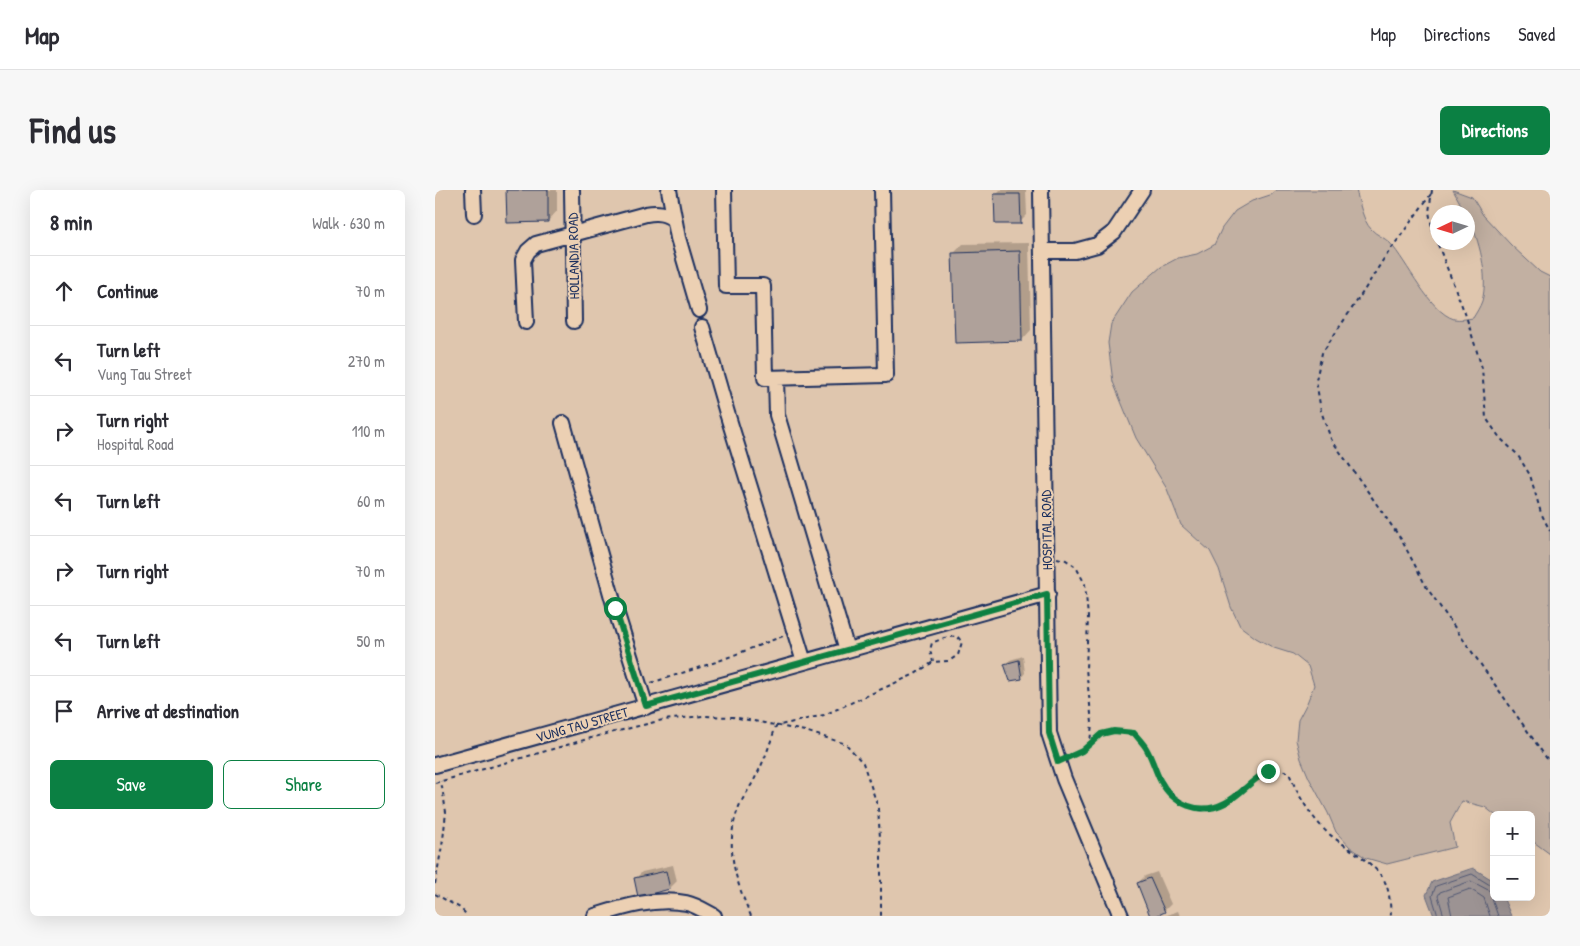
<!DOCTYPE html>
<meta charset="utf-8">
<style>
:root{--surface:#fff;--page:#f7f7f7;--text:#2b2b33;--muted:#7c7c81;--line:#e1e1e2;--accent:#0b8043}
body{margin:0;font-family:"Patrick Hand",sans-serif;background:var(--page);color:var(--text)}
.controls{position:absolute;right:15px;bottom:15px;display:grid;overflow:hidden;border-radius:8px;box-shadow:0 5px 20px #0002}
.controls button{width:45px;height:45px;display:grid;place-items:center;padding:0;border:0;border-bottom:1px solid var(--line);background:var(--surface);color:var(--text);font:25px sans-serif}
.compass{position:absolute;left:995px;top:15px;width:45px;height:45px;border-radius:50%;background:var(--surface);box-shadow:0 5px 20px #0002;rotate:266deg}
.stop{position:absolute;width:15px;height:15px;margin:-11px;border:4px solid #0b8043;border-radius:50%;background:#fff}
.stop.end{background:#0b8043;border-color:#fff;box-shadow:0 1px 5px #0008}
.list{margin:0;padding:0;list-style:none}
h2{display:flex;justify-content:space-between;align-items:center;height:65px;margin:0;padding:0 20px;font-size:21px}
h2 small{font-size:16px;font-weight:400;color:var(--muted)}
.list li{display:grid;grid-template-columns:32px 1fr auto;gap:15px;align-items:center;box-sizing:border-box;height:70px;padding:0 20px;border-top:1px solid var(--line)}
.list b{display:block;font-size:19px;white-space:nowrap}
.list p{margin:0;font-size:16px;white-space:nowrap;color:var(--muted)}
.list em{font-size:16px;font-style:normal;color:var(--muted)}
.actions{display:flex;gap:10px;padding:15px 20px}
.actions a{flex:1;padding:11px 0;border:1px solid var(--accent);border-radius:8px;text-align:center;font-size:18px;color:var(--accent)}
.actions .main{background:var(--accent);color:#fff}
.icon{flex:none;width:28px;height:28px;fill:none;stroke:currentColor;stroke-width:2;stroke-linecap:round;stroke-linejoin:round}
.map{position:relative;flex:none;width:1115px;height:726px;overflow:hidden;border-radius:8px}
header{display:flex;align-items:center;gap:30px;box-sizing:border-box;height:70px;padding:0 25px;background:var(--surface);border-bottom:1px solid var(--line)}
header strong{font-size:24px}
nav{display:flex;gap:28px;margin-inline-start:auto;font-size:18px}
.intro{display:flex;align-items:center;justify-content:space-between;box-sizing:border-box;height:120px;padding:0 30px}
h1{margin:0;font-size:35px}
.button{padding:12px 22px;border-radius:8px;background:var(--accent);color:#fff;font-size:18px;font-weight:700}
main{display:flex;gap:30px;padding:0 30px}
aside{flex:1;background:var(--surface);border-radius:8px;box-shadow:0 5px 20px #0002}
.map>svg:first-child{display:block}
.green{fill:#c2b0a2;stroke:#6e7080}
.water{fill:#9c9393;stroke:#686b7e}
.shadow{fill:#0003}
.lines{fill:none;stroke-linecap:round;stroke-linejoin:round}
.shore{stroke:#4f5773;stroke-width:1}
.building{fill:#afa19a;stroke:#1b2f5e}
.minor-casing{stroke:#1b2f5e;stroke-width:18}
.path{stroke:#1b2f5e;stroke-width:2;stroke-dasharray:4 4;stroke-linecap:butt}
.minor{stroke:#ecd0b3;stroke-width:14}
.route{stroke:#0b8043;stroke-width:6}
.labels{text-anchor:middle;dominant-baseline:central;stroke-width:4;stroke-linejoin:round;paint-order:stroke}
.street-label{font-size:14px;fill:#1b2f5e;stroke:#ecd0b3}
</style>
<header>
<strong>Map</strong>
<nav><a>Map</a><a>Directions</a><a>Saved</a></nav>
</header>
<div class="intro"><h1>Find us</h1><a class="button">Directions</a></div>
<main>
<aside>
<h2>8 min<small>Walk · 630 m</small></h2>
<ul class="list">
<li><svg class="icon" aria-label="ahead" viewBox="0 0 24 24"><path d="M12 20V5M6 11l6-6 6 6"/></svg><div><b>Continue</b></div><em>70 m</em></li>
<li><svg class="icon" aria-label="left" viewBox="0 0 24 24"><path d="M17 20v-9H6M10 6l-5 5 5 5"/></svg><div><b>Turn left</b><p>Vung Tau Street</p></div><em>270 m</em></li>
<li><svg class="icon" aria-label="right" viewBox="0 0 24 24"><path d="M7 20v-9h11M14 6l5 5-5 5"/></svg><div><b>Turn right</b><p>Hospital Road</p></div><em>110 m</em></li>
<li><svg class="icon" aria-label="left" viewBox="0 0 24 24"><path d="M17 20v-9H6M10 6l-5 5 5 5"/></svg><div><b>Turn left</b></div><em>60 m</em></li>
<li><svg class="icon" aria-label="right" viewBox="0 0 24 24"><path d="M7 20v-9h11M14 6l5 5-5 5"/></svg><div><b>Turn right</b></div><em>70 m</em></li>
<li><svg class="icon" aria-label="left" viewBox="0 0 24 24"><path d="M17 20v-9H6M10 6l-5 5 5 5"/></svg><div><b>Turn left</b></div><em>50 m</em></li>
<li><svg class="icon" aria-label="arrive" viewBox="0 0 24 24"><path d="M6 21V4h12l-3 4 3 4H6"/></svg><div><b>Arrive at destination</b></div></li>
</ul>
<div class="actions"><a class="main">Save</a><a>Share</a></div>
</aside>
<div class="map">
<svg width="1115" height="726" viewBox="0 0 1115 726">
<rect width="100%" height="100%" fill="#dfc6ae"/>
<filter id="ink" filterUnits="userSpaceOnUse"><feTurbulence type="fractalNoise" baseFrequency=".02" numOctaves="2"/><feDisplacementMap in="SourceGraphic" scale="10" xChannelSelector="R" yChannelSelector="G"/><feConvolveMatrix kernelMatrix="1 2 1 2 8 2 1 2 1" color-interpolation-filters="sRGB"/></filter>
<g filter="url(#ink)">
<!-- green -->
<path class="green" d="M 841,0 L 921,0 C 924,11 928,31 936,39 C 941,45 949,47 955,53 C 972,72 995,122 1019,129 C 1024,130 1032,129 1038,128 C 1041,123 1045,117 1047,111 C 1054,86 1044,49 1033,27 L 1032,22 L 1030,22 L 1018,0 L 1037,7 L 1048,25 L 1076,55 L 1105,82 L 1115,87 L 1115,664 L 1096,650 L 1096,625 L 1060,625 L 1050,617 L 1027,611 L 1015,633 L 1020,657 L 952,674 L 931,668 L 915,657 L 901,642 L 893,623 L 874,588 L 866,569 L 861,550 L 863,530 L 872,513 L 879,495 L 873,476 L 858,464 L 839,458 L 821,448 L 805,436 L 796,417 L 784,379 L 775,361 L 746,335 L 732,299 L 701,248 L 678,192 L 673,153 L 676,134 L 697,102 L 726,77 L 743,68 L 762,64 L 779,55 L 787,38 L 800,21 L 817,11 L 835,5 Z"/>
<!-- water -->
<path class="water" d="M 1038,678 L 1059,691 L 1059,707 L 1068,707 L 1076,726 L 999,726 L 991,705 L 997,692 Z"/>
<!-- shadow -->
<path class="shadow" d="M 73,0 L 122,0 L 122,21 L 113,31 Z
M 565,0 L 591,0 L 592,25 L 585,32 L 560,5 Z
M 594,53 L 596,140 L 587,150 L 518,64 L 528,54 Z
M 588,466 L 590,483 L 586,488 L 570,474 L 575,470 Z
M 238,675 L 242,691 L 235,698 L 200,689 L 207,682 Z
M 722,682 L 736,714 L 729,721 L 717,726 L 703,693 L 710,686 Z
M 743,721 L 745,726 L 730,726 Z"/>
<g class="lines">
<!-- shore -->
<path class="shore" d="M 1003,726 L 997,706 L 1001,696 L 1037,684 L 1055,695 L 1059,695
M 1009,726 L 1003,706 L 1005,702 L 1036,691 L 1057,702 L 1058,712 L 1063,726
M 1017,726 L 1013,707 L 1035,699 L 1049,708 L 1055,726"/>
</g>
<!-- building -->
<path class="building" d="M 71,0 L 113,0 L 113,32 L 72,33 Z
M 559,4 L 585,4 L 586,34 L 560,34 Z
M 585,61 L 587,151 L 520,153 L 517,63 Z
M 584,470 L 587,489 L 575,491 L 569,474 Z
M 231,681 L 235,699 L 203,707 L 199,688 Z
M 715,688 L 730,722 L 721,726 L 715,726 L 702,693 Z"/>
<g class="lines">
<defs>
<path id="minor" d="M 38,0 L 39,24
M 137,0 L 139,131
M 234,0 L 243,48 L 264,120
M 289,0 L 291,96 L 328,96 L 330,188 L 451,185 L 447,0
M 606,0 L 614,543 L 629,589 L 686,726
M 608,61 L 640,61 L 662,55 L 679,42 L 707,0
M 91,132 L 88,70 L 93,61 L 101,54 L 211,24 C 223,22 229,23 239,29
M 267,137 L 292,223 L 369,472
M 341,188 L 342,225 L 412,460
M 128,233 L 180,418 L 211,517
M 0,575 L 613,404
M 160,726 C 188,717 221,707 251,713 C 261,715 270,721 279,726"/>
</defs>
<!-- minor casing -->
<use href="#minor" class="minor-casing"/>
<!-- path -->
<path class="path" d="M 997,0 L 994,22 L 998,42 L 1031,126 L 1047,178 L 1051,228 L 1065,248 L 1082,264 L 1095,285 L 1106,323 L 1115,341
M 996,4 L 948,70 L 928,102 L 887,163 L 881,190 L 886,221 L 896,249 L 966,349 L 992,398 L 1115,573
M 622,368 L 631,370 L 641,377 L 650,394 L 653,427 L 651,479 L 657,533 L 655,553
M 216,493 L 281,472 L 348,446
M 635,566 L 647,561 L 665,545 L 679,541 L 699,543 C 703,548 708,552 711,558 C 723,580 724,597 746,611 C 752,616 759,619 767,620 C 800,621 823,567 854,583 C 862,604 877,629 894,644 C 909,656 942,674 950,692 C 955,702 955,715 956,726
M 0,593 L 163,546 L 228,530 L 268,526 L 298,527 L 370,541 L 411,554 L 428,573 L 443,617 L 446,663 L 446,726
M 0,694 L 8,650 L 11,622 L 6,591
M 0,704 L 25,718 L 33,726
M 316,726 C 301,692 289,657 303,619 C 307,608 316,597 321,586 C 330,570 335,553 341,536 L 389,525 L 480,484 L 498,472 L 514,471 L 523,465 L 527,452 L 522,446 L 509,448 L 497,453 L 495,460 L 498,472"/>
<!-- minor -->
<use href="#minor" class="minor"/>
</g>
</g>
<g class="lines" filter="url(#ink)">
<!-- route -->
<path class="route" d="M 180,418 L 211,516 L 612,404 L 614,543 L 623,572 L 647,561 L 666,544 L 679,541 L 699,543 C 703,548 708,553 711,558 C 717,568 720,580 725,590 C 738,615 765,626 790,613 C 806,605 817,589 833,581"/>
</g>
<g class="labels">
<!-- street labels -->
<g class="street-label">
<text transform="translate(138 66) rotate(-91)">HOLLANDIA ROAD</text>
<text transform="translate(611 340) rotate(-91)">HOSPITAL ROAD</text>
<text transform="translate(147 534) rotate(-16)">VUNG TAU STREET</text>
</g>
</g>
</svg>
<div class="controls">
<button>+</button>
<button>−</button>
</div>
<svg class="compass" viewBox="-18 -18 36 36"><path d="M0-13l5 13h-10z" fill="#e53935"/><path d="M0 13l5-13h-10z" fill="#7c7c81"/></svg>
<div class="stop" style="left:180px;top:418px"></div>
<div class="stop end" style="left:833px;top:581px"></div>
</div>
</main>
